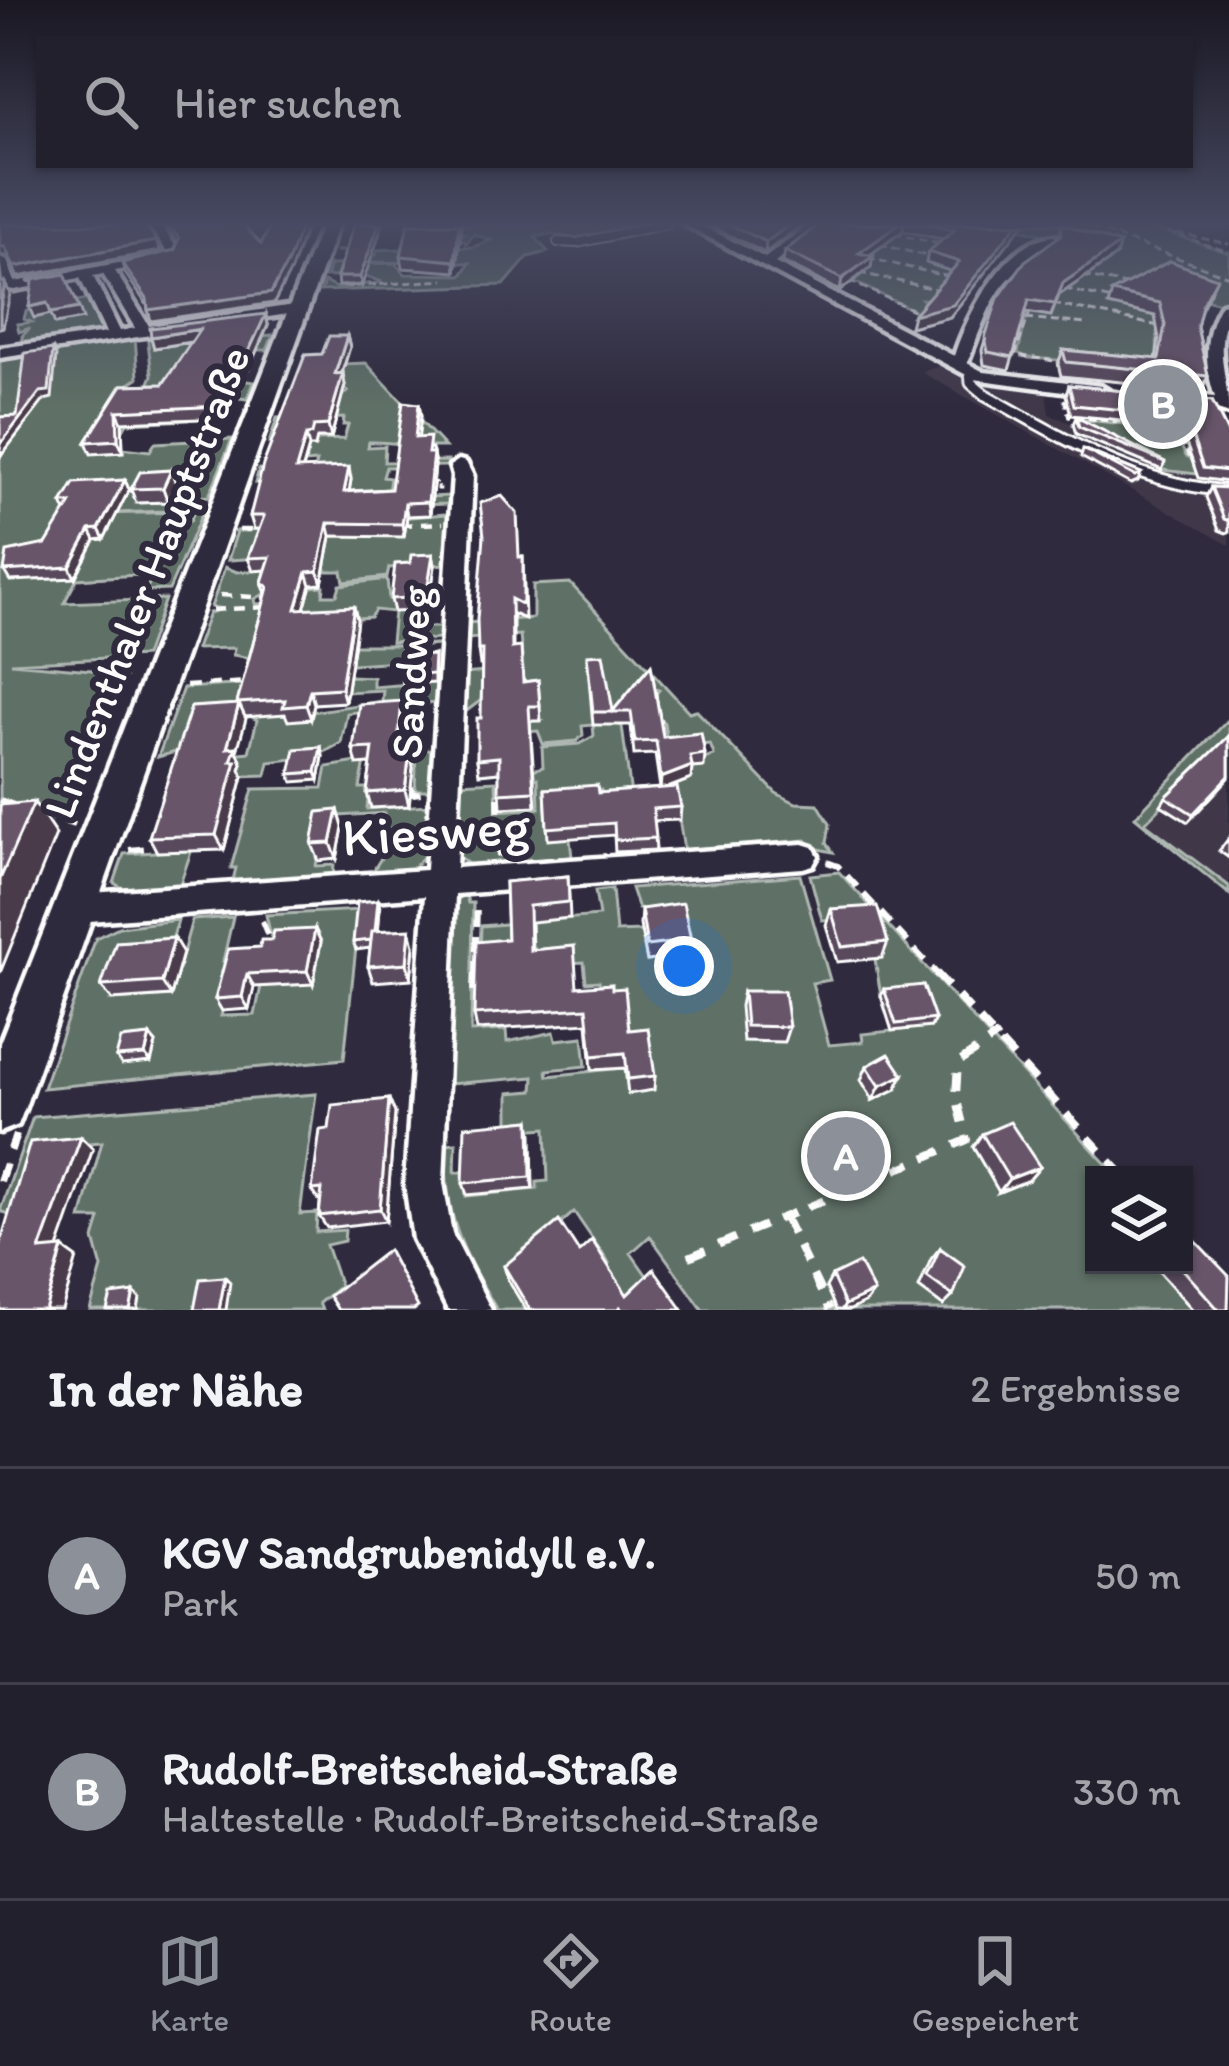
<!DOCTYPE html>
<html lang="de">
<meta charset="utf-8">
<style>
:root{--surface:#23202e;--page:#2f2d3a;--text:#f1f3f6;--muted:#a3a3aa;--line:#403e4a;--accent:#8c9099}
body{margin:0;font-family:Itim,sans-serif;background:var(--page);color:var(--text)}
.controls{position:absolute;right:36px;bottom:36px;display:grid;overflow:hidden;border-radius:0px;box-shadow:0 3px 9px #0004}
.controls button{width:108px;height:108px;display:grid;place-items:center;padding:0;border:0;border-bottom:3px solid var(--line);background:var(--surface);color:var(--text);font:60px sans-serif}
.you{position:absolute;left:684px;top:966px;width:42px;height:42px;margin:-30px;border:9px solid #fff;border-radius:50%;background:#1a73e8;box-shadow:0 0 0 18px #1a73e833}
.badge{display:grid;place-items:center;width:78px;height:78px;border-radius:50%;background:var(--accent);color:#fff;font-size:39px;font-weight:700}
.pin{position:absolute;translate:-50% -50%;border:6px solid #fff;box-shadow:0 3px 12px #0006}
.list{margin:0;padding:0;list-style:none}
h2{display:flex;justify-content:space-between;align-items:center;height:156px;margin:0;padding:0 48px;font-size:51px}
h2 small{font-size:39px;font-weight:400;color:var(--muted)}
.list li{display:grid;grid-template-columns:78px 1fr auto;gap:36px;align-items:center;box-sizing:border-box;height:216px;padding:0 48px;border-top:3px solid var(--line)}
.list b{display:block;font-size:45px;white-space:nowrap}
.list p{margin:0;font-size:39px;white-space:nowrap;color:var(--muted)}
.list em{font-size:39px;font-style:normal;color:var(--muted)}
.icon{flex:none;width:66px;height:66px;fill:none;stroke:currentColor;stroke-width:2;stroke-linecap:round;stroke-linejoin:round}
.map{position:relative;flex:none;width:1229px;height:1310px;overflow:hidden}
.search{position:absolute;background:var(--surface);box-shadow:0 3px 9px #0004;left:36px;right:36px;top:36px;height:132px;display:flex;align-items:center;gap:30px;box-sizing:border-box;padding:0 42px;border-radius:0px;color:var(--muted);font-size:45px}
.sheet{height:588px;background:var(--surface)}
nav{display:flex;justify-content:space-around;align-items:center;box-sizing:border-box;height:168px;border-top:3px solid var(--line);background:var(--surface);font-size:33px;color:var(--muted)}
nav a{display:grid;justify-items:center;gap:6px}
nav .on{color:var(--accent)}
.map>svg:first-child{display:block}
.built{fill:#40374a}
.green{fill:#5e6f66;stroke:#aeb7b2;stroke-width:3}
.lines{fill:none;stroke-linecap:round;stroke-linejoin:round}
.lane-far1-casing{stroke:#fff;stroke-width:12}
.lane-casing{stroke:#fff;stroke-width:15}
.street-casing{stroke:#fff;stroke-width:9}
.secondary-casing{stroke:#fff;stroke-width:9}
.path-far3{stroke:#fff;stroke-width:3;stroke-dasharray:8 4.5;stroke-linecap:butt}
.path-far2{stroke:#fff;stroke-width:4.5;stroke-dasharray:12 9;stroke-linecap:butt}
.path-far1{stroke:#fff;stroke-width:6;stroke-dasharray:15 10;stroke-linecap:butt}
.path{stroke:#fff;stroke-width:8;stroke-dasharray:18 14;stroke-linecap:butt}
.lane-far1{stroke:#2f2a3d;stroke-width:8}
.lane{stroke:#2f2a3d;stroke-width:9}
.street{fill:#2f2a3d;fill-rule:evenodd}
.secondary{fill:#2f2a3d;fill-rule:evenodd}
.wall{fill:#59485b;stroke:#fff;stroke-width:3}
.shaded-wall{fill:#493b4a;stroke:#fff;stroke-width:3}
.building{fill:#68546a;stroke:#fff;stroke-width:3}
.labels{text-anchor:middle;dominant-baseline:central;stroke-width:12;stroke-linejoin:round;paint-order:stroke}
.street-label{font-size:45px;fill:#fff;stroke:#2f2a3d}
.near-street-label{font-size:54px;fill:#fff;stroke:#2f2a3d}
</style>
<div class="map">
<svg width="1229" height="1310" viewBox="0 0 1229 1310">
<rect width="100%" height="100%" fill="#2f2a3d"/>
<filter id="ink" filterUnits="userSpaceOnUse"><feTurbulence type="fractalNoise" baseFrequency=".00833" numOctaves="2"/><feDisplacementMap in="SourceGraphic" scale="24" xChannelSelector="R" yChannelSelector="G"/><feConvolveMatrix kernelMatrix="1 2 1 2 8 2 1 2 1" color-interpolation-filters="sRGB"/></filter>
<g filter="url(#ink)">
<!-- built -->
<path class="built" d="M 949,363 L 983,381 L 1046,390 L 1049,414 L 1196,474 L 1192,456 L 1229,453 L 1229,545 L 921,372 Z
M 1229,738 L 1229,886 L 1145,823 Z"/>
<!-- green -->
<path class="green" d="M 443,224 L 648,225 L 581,237 L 584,241 L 551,234 L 535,237 L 548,252 L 528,257 L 504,285 L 321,291 L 324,282 L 336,288 L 382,282 L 365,276 L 326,277 L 330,265 L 395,263 L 405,274 L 462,275 L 470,263 L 350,262 L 376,255 L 377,251 L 335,251 L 474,247 L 491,240 L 474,234 L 466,244 L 464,240 L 435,240 L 466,234 Z
M 910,224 L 1142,224 L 1229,253 L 1229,306 L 1206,299 C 1160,321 1153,316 1159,367 L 1029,358 L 1018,353 L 1026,320 L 1046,287 L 1038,292 L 1004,284 L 1058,239 L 1014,227 L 931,299 L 922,299 L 926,303 L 917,312 L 832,271 Z
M 89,299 L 105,332 L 24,345 L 22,336 L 30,328 L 19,332 L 17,324 L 31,322 L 24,319 L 26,311 Z
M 147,334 L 186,342 L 273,335 L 267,350 L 257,350 L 261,340 L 225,378 L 254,382 L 247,399 L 226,396 L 185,414 L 187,420 L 127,423 L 113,447 L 150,451 L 155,443 L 232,439 L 209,496 L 168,500 L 176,492 L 175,484 L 137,503 L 168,502 L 164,511 L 94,514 L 186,512 L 182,521 L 190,521 L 194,512 L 203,511 L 169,590 L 146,591 L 153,574 L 77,579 L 64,603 L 165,599 L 145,656 L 11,663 L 127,673 L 69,809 L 0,822 L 0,357 L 135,336 L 138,378 L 123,388 L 147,388 L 152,375 Z
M 366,363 L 445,447 C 418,448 396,441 369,442 L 368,447 L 385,446 L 384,462 L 448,461 L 447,466 L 386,467 L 383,477 L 390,478 L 387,499 L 449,496 L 448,504 L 346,507 L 351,477 L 255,483 L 259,469 L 313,473 L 316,462 L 304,463 L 308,447 L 315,447 L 317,440 L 344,439 L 348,425 L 343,425 L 344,418 L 319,419 L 302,441 L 269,443 L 277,418 L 301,417 L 348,392 L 318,365 Z
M 1077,419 L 1172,429 L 1186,456 L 1192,458 L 1197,474 L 1162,470 L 1080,428 Z
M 447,514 L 444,564 L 389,568 L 387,577 L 344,582 L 342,571 L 325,571 L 326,560 L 255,599 L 256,604 L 291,602 L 309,587 L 324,586 L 323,595 L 337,595 L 340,585 L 387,579 L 389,599 L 421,598 L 419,620 L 427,627 L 441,627 L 440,639 L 391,642 L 394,612 L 375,610 L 370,617 L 348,619 L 344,645 L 439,645 L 401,648 L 399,661 L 305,667 L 233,655 L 234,648 L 196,649 L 209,613 L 223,609 L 211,607 L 225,567 L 237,572 L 275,569 L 277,557 L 228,560 L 237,531 Z
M 570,583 L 689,712 L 696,710 L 776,793 L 796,803 L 818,804 L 830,824 L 827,843 L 833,852 L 814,848 L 806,840 L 684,850 L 672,774 L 714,755 L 710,744 L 668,748 L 664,723 L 648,703 L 659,690 L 646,684 L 614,723 L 622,726 L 632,803 L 605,815 L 601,790 L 549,794 L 570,839 L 572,857 L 469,865 L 458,856 L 460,783 L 496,781 L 497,811 L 539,808 L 538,778 L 499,780 L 543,767 L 542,747 L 579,744 L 594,736 L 593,725 L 582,726 L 583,735 L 577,741 L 543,744 L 538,731 L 504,733 L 519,723 L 540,720 L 484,698 L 460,716 L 463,674 L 523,669 L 520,635 L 467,639 L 467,623 L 533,618 L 533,585 Z
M 349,676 L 373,677 L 373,687 L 437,682 L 435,703 L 347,713 L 341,743 L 317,756 L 269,762 L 266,775 L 238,776 L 230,754 L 249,752 L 257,720 L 248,715 L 182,750 L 158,757 L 183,688 L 250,684 L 312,712 L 382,701 L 383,690 L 346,692 Z
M 1229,719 L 1229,738 L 1145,823 L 1229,886 L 1229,894 L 1135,817 Z
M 432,749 L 429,790 L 415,790 L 416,765 L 365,762 L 360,788 L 369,788 L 367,809 L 428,805 L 424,856 L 412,870 L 371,874 L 383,855 L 384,813 L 324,817 L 316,866 L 334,865 L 333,877 L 232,884 L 236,868 L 231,868 L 253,789 L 323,788 L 327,767 L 357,762 L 358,753 Z
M 187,850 L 191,852 L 179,887 L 128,891 L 114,883 L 124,854 Z
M 839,872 L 1116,1175 L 1094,1175 L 1094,1265 L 1154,1265 L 1193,1310 L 703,1310 L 650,1236 L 631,1253 L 647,1276 L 625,1296 L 605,1268 L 609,1263 L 574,1212 L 544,1238 L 509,1280 L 526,1310 L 497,1310 C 461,1249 444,1217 446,1144 L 456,1143 L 455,1172 L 466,1172 L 466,1196 L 537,1189 L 537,1182 L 548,1181 L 546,1128 L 509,1131 L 509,1093 L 533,1091 L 534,1077 L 448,1084 L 455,903 L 465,892 L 468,903 L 473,903 L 471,1032 L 506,1030 L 507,1042 L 554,1032 L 556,1040 L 583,1037 L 586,1066 L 547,1070 L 548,1076 L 631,1067 L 599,981 L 586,982 L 584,962 L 535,965 L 534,948 L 480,957 L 481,926 L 599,916 L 595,891 L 612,889 L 616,932 L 641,931 L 647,961 L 655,960 L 670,977 L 689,975 L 700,965 L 694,942 L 686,941 L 678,908 L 638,909 L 631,888 L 800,875 L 830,980 L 812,983 L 829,1045 L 863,1042 L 862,1034 L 930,1027 L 919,992 L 881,996 L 875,959 L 835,919 L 822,920 L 810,875 Z
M 360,910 L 344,1059 L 43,1088 L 96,938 L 119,927 L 178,920 L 168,954 L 112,1000 L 171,996 L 192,920 L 233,917 L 223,961 L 235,961 L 221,1016 L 255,1015 L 261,986 L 312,983 L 272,940 L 266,915 Z
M 316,1094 L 300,1214 L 317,1213 L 316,1232 L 345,1230 L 344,1241 L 326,1245 L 340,1286 L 319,1303 L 322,1310 L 90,1310 L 102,1268 L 94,1239 L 100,1219 L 81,1219 L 102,1142 L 77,1144 L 22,1218 L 0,1211 L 33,1117 Z"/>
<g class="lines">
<defs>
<path id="lane-far1" d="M 558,242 L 577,243 L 666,224"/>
<path id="lane" d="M 970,371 L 971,383 L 984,394 C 1063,438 1137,485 1229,491"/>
<path id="street" d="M 148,224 L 160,224 L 178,250 L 174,258 L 115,271 L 149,326 L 301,304 L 308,308 L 301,312 L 0,358 L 0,348 L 106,333 L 80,278 L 14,290 L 4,288 L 0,257 L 7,261 L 15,282 L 162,255 L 166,250 ZM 103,274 L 135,328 L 120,331 L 93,276 Z
M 684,224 L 699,224 L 765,258 L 810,224 L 824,224 L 775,263 L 954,356 C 967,315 1006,238 1055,236 L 1055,242 C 995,280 992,300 967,363 L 984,372 L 1101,386 L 1109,391 L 1101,396 L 974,379 Z
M 1226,303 C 1229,315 1223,326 1222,341 C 1220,366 1229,389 1229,414 C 1214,407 1189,409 1176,399 L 1184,394 L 1215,397 C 1204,364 1203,334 1221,304 Z
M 459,460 L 466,462 L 473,476 L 456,868 L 803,844 L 813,847 L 818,856 L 813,865 L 803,868 L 455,894 L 443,1183 L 452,1234 L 491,1310 L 448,1310 L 413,1239 L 405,1183 L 425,896 L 76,922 L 65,918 L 61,908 L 65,898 L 76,894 L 426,870 L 453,476 L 450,466 Z"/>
<path id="secondary" d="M 322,224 L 338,224 L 25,1107 L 18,1125 L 0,1132 L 0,1043 Z"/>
</defs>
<!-- lane-far1 casing -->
<use href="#lane-far1" class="lane-far1-casing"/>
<!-- lane casing -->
<use href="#lane" class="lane-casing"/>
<!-- street casing -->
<use href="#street" class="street-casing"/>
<!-- secondary casing -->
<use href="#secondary" class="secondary-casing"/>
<!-- path-far3 -->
<path class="path-far3" d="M 1081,224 L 1229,276
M 1144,224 L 1229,252
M 1177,233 L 1229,244
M 894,234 L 941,244
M 880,245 L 928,256
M 868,258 L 950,277
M 859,273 L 936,289
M 1083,276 L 1130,286
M 849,281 L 920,313
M 343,287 L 444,280
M 1065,289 L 1112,300
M 1053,304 L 1159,326
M 1026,318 L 1086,324
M 1159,330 L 1159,353
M 1008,354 L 1062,362
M 1015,355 L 1031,309
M 1064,399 L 1069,417 L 1153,425 L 1151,420
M 1153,425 L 1177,428
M 1177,428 L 1188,456 L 1194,458
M 429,483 L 438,482 L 437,489 L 445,489"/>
<!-- path-far2 -->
<path class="path-far2" d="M 400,525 L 443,523
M 239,530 L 263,530
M 220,595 L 268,598
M 212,610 L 267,607
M 186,686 L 247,682"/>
<!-- path-far1 -->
<path class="path-far1" d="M 404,732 L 428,733
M 411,787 L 413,794 L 421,793
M 498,797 L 499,857
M 0,800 L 17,806
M 40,813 L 74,825
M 129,850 L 159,847
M 827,862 L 838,866 L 939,976
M 262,921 L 271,943
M 475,976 L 477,904"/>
<!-- path -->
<path class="path" d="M 475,973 L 474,991 L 478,989
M 936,973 L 1123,1175
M 0,1181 L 16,1135
M 785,1218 L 830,1310
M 689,1257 L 967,1140 L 956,1096 L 958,1063 L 998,1035"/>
<!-- lane-far1 -->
<use href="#lane-far1" class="lane-far1"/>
<!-- lane -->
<use href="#lane" class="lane"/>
<!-- street -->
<use href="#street" class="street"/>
<!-- secondary -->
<use href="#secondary" class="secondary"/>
</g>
<!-- wall -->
<path class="wall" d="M 0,224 L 160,251 L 18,277 L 9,257 L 0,255 Z
M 164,224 L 242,224 L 261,244 L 272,224 L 307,224 L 291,270 L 274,303 L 151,321 L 147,305 L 125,273 L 122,263 L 175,250 L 177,242 Z
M 354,224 L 362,285 L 338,286 L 337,277 Z
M 408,224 L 462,224 L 456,272 L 403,268 L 401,256 Z
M 707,224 L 803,224 L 765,253 Z
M 819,224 L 1023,224 L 950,317 L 910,327 L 950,271 L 926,263 L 928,252 L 943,239 L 903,231 L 869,255 L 873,256 L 871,267 L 840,291 L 783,262 L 785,251 Z
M 1062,224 L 1116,256 L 1059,295 L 1051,316 L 1026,312 L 1009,370 L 984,365 L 982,350 L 998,298 L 1059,236 Z
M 1217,278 L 1201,310 L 1197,327 L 1208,376 L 1202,390 L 1061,376 L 1058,364 L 1063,350 L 1156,359 L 1159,339 L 1155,316 L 1108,305 L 1112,292 Z
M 268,325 L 250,366 L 238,366 L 227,389 L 229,389 L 233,400 L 226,418 L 122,422 L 123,452 L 91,454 L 86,442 L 122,385 L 163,384 L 191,342 L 154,348 L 151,337 Z
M 347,336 L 350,347 L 342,373 L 345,385 L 331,438 L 317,438 L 315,447 L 309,447 L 303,469 L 351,480 L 349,491 L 391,489 L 419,404 L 421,416 L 418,437 L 432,449 L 435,465 L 430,515 L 407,516 L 404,537 L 331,536 L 322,584 L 311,585 L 304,608 L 357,620 L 345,702 L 314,704 L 311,719 L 288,721 L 285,714 L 245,717 L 237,751 L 242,763 L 240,769 L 243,776 L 224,850 L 157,852 L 149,837 L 237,704 L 266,594 L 262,582 L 266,570 L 253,571 L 248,558 L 259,529 L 254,529 L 250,516 L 322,354 Z
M 1069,385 L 1212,401 L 1229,435 L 1229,482 L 1198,478 L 1180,426 L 1071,415 L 1066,395 Z
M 1076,417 L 1165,462 L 1162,470 L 1076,434 L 1073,424 Z
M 1083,449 L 1141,473 L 1138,481 L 1131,484 L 1081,457 Z
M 125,480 L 129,490 L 104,539 L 95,540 L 75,578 L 10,581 L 4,571 L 46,544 L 66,512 L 62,503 Z
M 176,484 L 168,502 L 136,503 L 131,489 Z
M 1211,487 L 1229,488 L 1229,532 L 1226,533 L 1219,530 L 1206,497 Z
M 484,537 L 519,557 L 523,557 L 525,619 L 513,614 L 513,648 L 524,682 L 538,680 L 541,721 L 530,721 L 536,806 L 501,808 L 499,772 L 479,774 L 477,759 L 481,718 L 482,665 L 480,665 L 478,650 Z
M 433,554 L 435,566 L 428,610 L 394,612 L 391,599 L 410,563 Z
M 434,655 L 434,683 L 403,685 L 402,677 Z
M 587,655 L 613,711 L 651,665 L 663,737 L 705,754 L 704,767 L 692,768 L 691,779 L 668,788 L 681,807 L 680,820 L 654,821 L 656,850 L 615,852 L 614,835 L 548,840 L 545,789 L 598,793 L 660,788 L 655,754 L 634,755 L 631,725 L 593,725 Z
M 402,701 L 406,717 L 402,752 L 413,768 L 409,806 L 371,808 L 367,793 L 371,764 L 357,765 L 353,749 Z
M 1229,736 L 1229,778 L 1188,822 L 1161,805 L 1166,797 Z
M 321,747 L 323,756 L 319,780 L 293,782 L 290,774 Z
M 338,810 L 343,827 L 337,859 L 319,861 L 312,844 Z
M 1229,838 L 1229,858 L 1219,851 Z
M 568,876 L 570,918 L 531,922 L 532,950 L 577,987 L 612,989 L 629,1030 L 655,1076 L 654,1090 L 628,1094 L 625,1068 L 592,1070 L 588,1023 L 477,1030 L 474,1015 L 507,939 L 505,882 Z
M 378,900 L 380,908 L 378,931 L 414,945 L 411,979 L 373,982 L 368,966 L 370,948 L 356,950 L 353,942 Z
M 641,909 L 691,940 L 689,956 L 647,961 L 640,925 Z
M 831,909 L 888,942 L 882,958 L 837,962 L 826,925 Z
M 315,929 L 321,942 L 313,984 L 254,987 L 249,1009 L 222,1011 L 215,999 L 260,947 L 272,940 Z
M 183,953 L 171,996 L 112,1000 L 101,986 Z
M 884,989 L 935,1019 L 931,1027 L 892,1031 L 881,996 Z
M 743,991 L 789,1027 L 784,1042 L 743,1041 L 740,1006 Z
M 150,1036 L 156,1043 L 151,1062 L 122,1065 L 116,1057 Z
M 867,1066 L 896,1089 L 873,1100 L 861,1080 Z
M 389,1099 L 395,1113 L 386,1221 L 327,1228 L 319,1216 L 320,1202 L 312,1190 L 329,1129 Z
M 530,1120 L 533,1189 L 467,1195 L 463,1183 Z
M 982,1134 L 1040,1167 L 1029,1180 L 999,1192 L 973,1147 Z
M 940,1248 L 953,1296 L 943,1306 L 919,1288 L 931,1259 Z
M 579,1252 L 627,1295 L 682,1310 L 526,1310 L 508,1280 L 504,1266 Z
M 1153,1265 L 1184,1265 L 1228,1310 L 1193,1310 Z
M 832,1276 L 866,1302 L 850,1310 L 836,1310 L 826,1287 Z"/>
<!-- shaded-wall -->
<path class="shaded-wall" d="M 302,224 L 307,224 L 291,270 L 274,303 L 151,321 L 148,310 Z
M 379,224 L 383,224 L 362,285 L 360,277 Z
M 459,224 L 462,224 L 456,272 L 455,261 Z
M 790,224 L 803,224 L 765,253 L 766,242 Z
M 899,224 L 904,224 L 903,231 L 857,264 L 859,253 Z
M 1017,224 L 1023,224 L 950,317 L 910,327 L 913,315 Z
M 156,241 L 160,251 L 18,277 L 14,267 Z
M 1120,244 L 1116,256 L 1059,295 L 1051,316 L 1063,283 Z
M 873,256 L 871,267 L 840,291 L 842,279 Z
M 5,283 L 10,294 L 3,327 L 0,328 L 0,309 Z
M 47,303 L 79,308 L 83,319 L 55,324 L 51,314 L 34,318 L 29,307 Z
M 266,314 L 268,325 L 250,366 L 247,355 Z
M 200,329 L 203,340 L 154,348 L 151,337 Z
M 347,336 L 350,347 L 338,385 L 335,374 Z
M 53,349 L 56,356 L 52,398 L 44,400 L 1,456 L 0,445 Z
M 235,355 L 238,366 L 222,401 L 218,389 Z
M 343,373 L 345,385 L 331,438 L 328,425 Z
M 229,389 L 233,400 L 226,418 L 222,406 Z
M 419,404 L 421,416 L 417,450 L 415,438 Z
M 117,411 L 122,422 L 123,452 L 118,440 Z
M 306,435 L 309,447 L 299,482 L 296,469 Z
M 433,453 L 435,465 L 430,515 L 428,502 Z
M 349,467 L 351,480 L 347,504 L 344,492 Z
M 171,470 L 176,484 L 168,502 L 163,488 Z
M 125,480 L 129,490 L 104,539 L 99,529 Z
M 405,503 L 407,516 L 404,537 L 402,524 Z
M 328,523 L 331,536 L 322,584 L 318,571 Z
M 90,530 L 95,540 L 75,578 L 70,567 Z
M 433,554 L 435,566 L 428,610 L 426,597 Z
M 307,572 L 311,585 L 300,622 L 296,609 Z
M 354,606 L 357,620 L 345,702 L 341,688 Z
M 310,690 L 314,704 L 311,719 L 306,705 Z
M 402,701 L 406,717 L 401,768 L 397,753 Z
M 239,704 L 246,719 L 237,751 L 242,763 L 240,769 L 243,776 L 224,850 L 216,835 L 227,748 Z
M 321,747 L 323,756 L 319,780 L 316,772 Z
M 410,752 L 413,768 L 409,806 L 405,790 Z
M 692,766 L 691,779 L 660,791 L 661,778 Z
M 34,802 L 56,835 L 0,973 L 0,879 Z
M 338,810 L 343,827 L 337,859 L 331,843 Z
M 378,900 L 380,908 L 377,947 L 374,939 Z
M 315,929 L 321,942 L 313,984 L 307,971 Z
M 410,929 L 414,945 L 411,979 L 407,963 Z
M 174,938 L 183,953 L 171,996 L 162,982 Z
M 247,974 L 254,987 L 249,1009 L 242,997 Z
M 150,1036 L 156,1043 L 151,1062 L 145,1055 Z
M 903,1075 L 896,1089 L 873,1100 L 880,1086 Z
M 389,1099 L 395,1113 L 386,1221 L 380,1209 Z
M 530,1120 L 532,1134 L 533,1189 L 531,1177 Z
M 81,1137 L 93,1149 L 54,1260 L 40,1250 Z
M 1040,1167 L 1029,1180 L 999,1192 L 1009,1179 Z
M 63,1248 L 77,1258 L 62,1310 L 45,1310 Z
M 225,1277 L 230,1282 L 226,1310 L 219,1310 Z
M 134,1292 L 140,1298 L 138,1310 L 130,1310 Z
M 874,1292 L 866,1302 L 850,1310 L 842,1310 L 845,1305 Z"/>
<!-- building -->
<path class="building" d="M 0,224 L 146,224 L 156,241 L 14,267 L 5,247 L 0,246 Z
M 168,224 L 242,224 L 261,244 L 272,224 L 302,224 L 289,260 L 271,293 L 148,310 L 147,299 L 122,263 L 175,250 L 179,238 Z
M 354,224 L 379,224 L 360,277 L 337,277 Z
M 408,224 L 459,224 L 455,261 L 401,256 Z
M 729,224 L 790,224 L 766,242 Z
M 819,224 L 899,224 L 859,253 L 873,256 L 842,279 L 785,251 Z
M 924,224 L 1017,224 L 953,305 L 913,315 L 959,262 L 928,252 L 954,230 Z
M 1062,224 L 1120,244 L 1063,283 L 1055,304 L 1029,300 L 1013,357 L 988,352 L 985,337 L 998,298 L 1025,261 L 1061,235 Z
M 1170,261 L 1217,278 L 1202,306 L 1197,327 L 1208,376 L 1066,362 L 1063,350 L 1159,359 L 1165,325 L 1160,303 L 1112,292 Z
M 65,274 L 79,308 L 51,313 L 47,303 L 29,307 L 33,282 L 27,281 Z
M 0,281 L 5,283 L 0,309 Z
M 266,314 L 247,355 L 235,355 L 218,389 L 229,389 L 222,406 L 117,411 L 118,440 L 86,442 L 122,385 L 163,384 L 200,329 L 151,337 L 150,328 Z
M 329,336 L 347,336 L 335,374 L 343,373 L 328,425 L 314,426 L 312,434 L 306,435 L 296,469 L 349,467 L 344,492 L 391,489 L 403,402 L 419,404 L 415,438 L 430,437 L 428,453 L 433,453 L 428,502 L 405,503 L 402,524 L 328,523 L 318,571 L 307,572 L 296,609 L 354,606 L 341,688 L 310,690 L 306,705 L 283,707 L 285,700 L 237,703 L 268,587 L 262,582 L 270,557 L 248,558 L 264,516 L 250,516 L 263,465 L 305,355 L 322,354 Z
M 53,349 L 49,391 L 40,392 L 0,445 L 0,417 L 17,416 L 25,353 Z
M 1069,385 L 1212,401 L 1229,435 L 1229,471 L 1203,468 L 1185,416 L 1074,405 Z
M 1076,417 L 1165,462 L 1079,427 Z
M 1083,449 L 1141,473 L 1135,476 Z
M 171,470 L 163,488 L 131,489 L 140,472 Z
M 125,480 L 99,529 L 90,530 L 70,567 L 4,571 L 7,552 L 46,544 L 71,503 L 62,503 L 74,483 Z
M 1211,487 L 1229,488 L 1229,521 L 1224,519 Z
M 502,496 L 517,513 L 519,557 L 523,557 L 523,605 L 511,599 L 512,648 L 521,647 L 523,682 L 538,680 L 540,706 L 529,706 L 534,791 L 499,793 L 499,757 L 477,759 L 477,718 L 481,718 L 482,650 L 478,650 L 477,619 L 484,536 L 480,503 Z
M 433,554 L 426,597 L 391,599 L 395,564 L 410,563 L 411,555 Z
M 603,654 L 613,711 L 651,665 L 663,737 L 701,733 L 705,754 L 690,756 L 692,766 L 661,778 L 656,741 L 635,742 L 631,712 L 593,712 L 587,655 Z
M 434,655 L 433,674 L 402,677 L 403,657 Z
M 402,701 L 397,753 L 410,752 L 405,790 L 367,793 L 373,748 L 353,749 L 359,704 Z
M 239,704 L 227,748 L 236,747 L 231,761 L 236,761 L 216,835 L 149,837 L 191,707 Z
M 1229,736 L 1229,776 L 1193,814 L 1166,797 Z
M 321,747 L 316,772 L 290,774 L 295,749 Z
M 597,785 L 598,793 L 677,787 L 681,807 L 653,809 L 656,838 L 615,840 L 614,823 L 547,828 L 545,789 Z
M 34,802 L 0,879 L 0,805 Z
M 338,810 L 331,843 L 312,844 L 318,812 Z
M 568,876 L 569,902 L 529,906 L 530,950 L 574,946 L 577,987 L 612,984 L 612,989 L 625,988 L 629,1030 L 648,1028 L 655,1076 L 628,1079 L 625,1053 L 592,1056 L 587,1008 L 474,1015 L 476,942 L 507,939 L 505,882 Z
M 378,900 L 375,931 L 372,931 L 371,940 L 353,942 L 357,902 Z
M 683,903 L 691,940 L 647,946 L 641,909 Z
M 877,906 L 888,942 L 842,947 L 831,909 Z
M 315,929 L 307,971 L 247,974 L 242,997 L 215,999 L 228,949 L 260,947 L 261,940 L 272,940 L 274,931 Z
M 410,929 L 407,963 L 368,966 L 372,931 Z
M 174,938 L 162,982 L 101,986 L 116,942 Z
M 923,985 L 935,1019 L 896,1024 L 884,989 Z
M 743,991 L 784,991 L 789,1027 L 746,1026 Z
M 150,1036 L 145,1055 L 116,1057 L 121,1039 Z
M 889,1054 L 903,1075 L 880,1086 L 867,1066 Z
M 389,1099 L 380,1209 L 319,1216 L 322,1189 L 312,1190 L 320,1130 L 329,1129 L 332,1105 Z
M 530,1120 L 531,1177 L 463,1183 L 465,1126 Z
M 1010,1122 L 1040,1167 L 1009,1179 L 982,1134 Z
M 81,1137 L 40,1250 L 63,1248 L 45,1310 L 0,1310 L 0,1244 L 30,1142 Z
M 559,1221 L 579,1252 L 592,1240 L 627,1295 L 654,1269 L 683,1310 L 622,1310 L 620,1307 L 616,1310 L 530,1310 L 504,1266 Z
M 1184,1229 L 1229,1276 L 1228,1310 L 1219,1310 L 1179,1265 L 1184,1265 Z
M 940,1248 L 965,1266 L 953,1296 L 927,1277 Z
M 388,1250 L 418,1307 L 414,1310 L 338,1310 L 329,1296 Z
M 859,1263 L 874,1292 L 845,1305 L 832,1276 Z
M 225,1277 L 219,1310 L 194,1310 L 200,1279 Z
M 134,1292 L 130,1310 L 107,1310 L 111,1295 Z"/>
</g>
<!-- sky -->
<linearGradient id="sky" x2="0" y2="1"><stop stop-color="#1a1722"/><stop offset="0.55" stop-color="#474a62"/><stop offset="1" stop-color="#474a62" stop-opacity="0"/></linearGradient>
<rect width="1229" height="407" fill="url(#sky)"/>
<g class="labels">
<!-- street labels -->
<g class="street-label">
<text transform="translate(146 582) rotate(-69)">Lindenthaler Hauptstraße</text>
<text transform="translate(410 672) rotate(-87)">Sandweg</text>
</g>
<!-- near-street labels -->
<g class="near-street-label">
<text transform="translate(436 831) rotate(-4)">Kiesweg</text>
</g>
</g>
</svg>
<div class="controls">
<button><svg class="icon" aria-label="layers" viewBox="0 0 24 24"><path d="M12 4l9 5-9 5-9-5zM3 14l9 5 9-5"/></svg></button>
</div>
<div class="you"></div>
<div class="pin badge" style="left:846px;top:1156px">A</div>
<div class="pin badge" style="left:1163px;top:404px">B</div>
<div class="search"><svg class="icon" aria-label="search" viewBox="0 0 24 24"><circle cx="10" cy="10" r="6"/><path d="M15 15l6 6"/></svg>Hier suchen</div>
</div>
<section class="sheet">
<h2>In der Nähe<small>2 Ergebnisse</small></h2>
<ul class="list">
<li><span class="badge">A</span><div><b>KGV Sandgrubenidyll e.V.</b><p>Park</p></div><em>50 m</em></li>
<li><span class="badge">B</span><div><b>Rudolf-Breitscheid-Straße</b><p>Haltestelle · Rudolf-Breitscheid-Straße</p></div><em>330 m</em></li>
</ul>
</section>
<nav>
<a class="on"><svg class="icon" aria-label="map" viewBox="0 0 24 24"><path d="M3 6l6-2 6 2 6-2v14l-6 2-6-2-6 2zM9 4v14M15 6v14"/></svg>Karte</a>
<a><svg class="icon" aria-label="directions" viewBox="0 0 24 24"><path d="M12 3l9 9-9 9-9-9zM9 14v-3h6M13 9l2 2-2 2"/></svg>Route</a>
<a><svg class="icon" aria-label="saved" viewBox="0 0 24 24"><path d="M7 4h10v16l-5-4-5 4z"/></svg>Gespeichert</a>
</nav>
